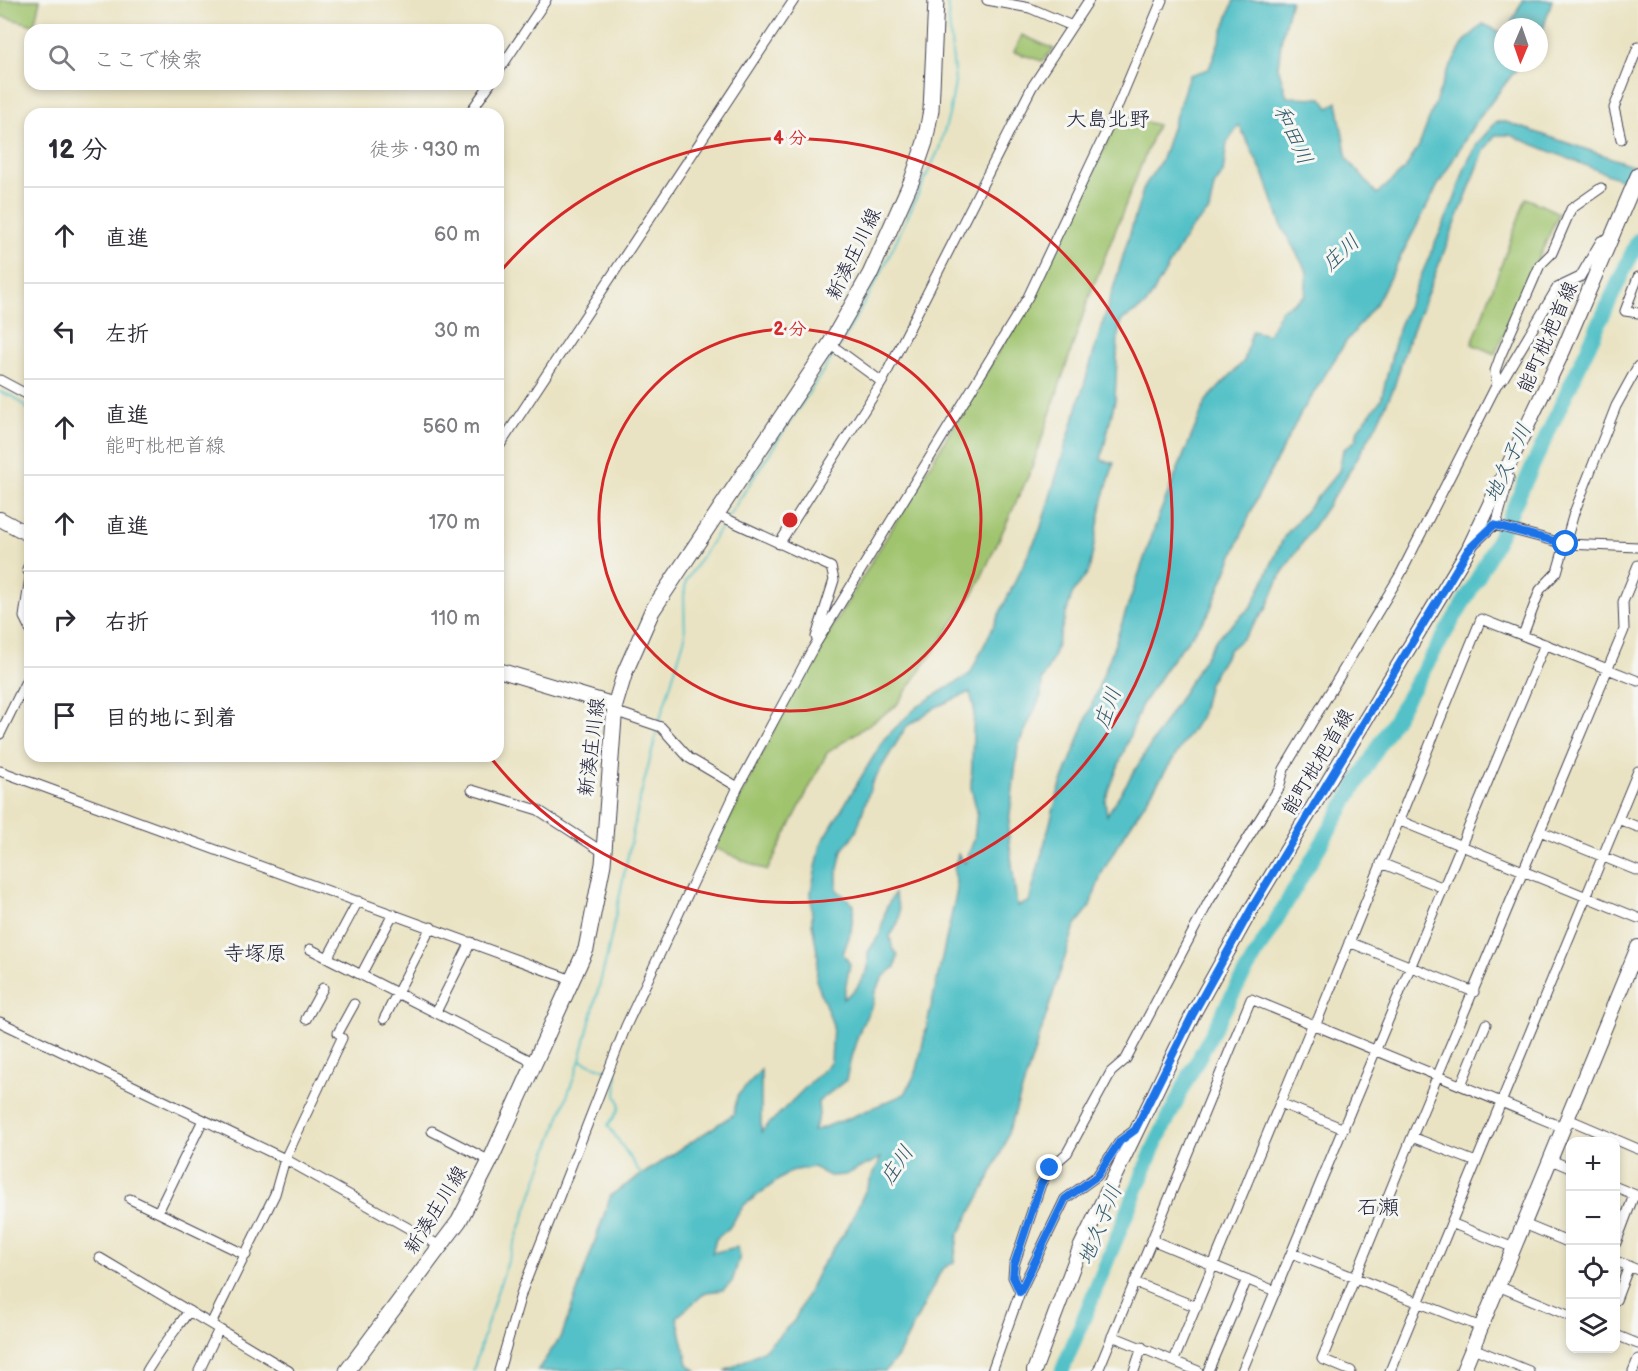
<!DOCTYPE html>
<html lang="ja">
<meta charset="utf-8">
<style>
:root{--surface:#fff;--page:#f2f2f3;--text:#2b2b33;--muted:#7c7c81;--line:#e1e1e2}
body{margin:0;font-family:"Balsamiq Sans","Klee One",sans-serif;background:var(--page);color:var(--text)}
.controls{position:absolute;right:18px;bottom:18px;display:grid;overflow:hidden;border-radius:12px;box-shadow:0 3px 9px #0003}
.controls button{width:54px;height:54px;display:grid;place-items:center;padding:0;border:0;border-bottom:2px solid var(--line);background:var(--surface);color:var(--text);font:30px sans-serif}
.compass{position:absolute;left:1494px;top:18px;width:54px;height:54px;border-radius:50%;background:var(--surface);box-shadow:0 3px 9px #0003;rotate:182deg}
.stop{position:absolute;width:18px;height:18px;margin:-14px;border:4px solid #1a73e8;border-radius:50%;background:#fff}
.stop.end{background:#1a73e8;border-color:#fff;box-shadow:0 2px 6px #0008}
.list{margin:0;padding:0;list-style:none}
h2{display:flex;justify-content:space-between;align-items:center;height:78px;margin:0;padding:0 24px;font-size:26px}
h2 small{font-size:20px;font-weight:400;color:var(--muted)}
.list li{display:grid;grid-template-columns:39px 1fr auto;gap:18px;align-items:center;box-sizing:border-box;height:96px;padding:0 24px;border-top:2px solid var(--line)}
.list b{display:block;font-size:22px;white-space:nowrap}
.list p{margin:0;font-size:20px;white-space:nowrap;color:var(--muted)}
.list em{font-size:20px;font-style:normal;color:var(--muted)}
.icon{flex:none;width:33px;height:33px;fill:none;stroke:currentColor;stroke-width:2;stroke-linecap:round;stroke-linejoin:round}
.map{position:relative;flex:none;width:1638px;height:1371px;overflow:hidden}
.search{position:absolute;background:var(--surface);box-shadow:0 3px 9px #0003;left:24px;top:24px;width:480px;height:66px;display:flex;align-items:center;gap:15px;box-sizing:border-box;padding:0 21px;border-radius:18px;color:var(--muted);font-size:22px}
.panel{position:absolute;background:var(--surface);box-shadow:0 3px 9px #0003;left:24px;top:108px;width:480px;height:654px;border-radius:18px}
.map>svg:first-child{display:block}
.green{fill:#a0c46e;stroke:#617354;stroke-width:1.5}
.water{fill:#53c1c7;stroke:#3a7281;stroke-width:1.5;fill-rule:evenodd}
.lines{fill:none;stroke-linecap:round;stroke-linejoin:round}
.stream{stroke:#53c1c7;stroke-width:2}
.river{stroke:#53c1c7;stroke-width:15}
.street-casing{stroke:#403f4f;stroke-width:11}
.secondary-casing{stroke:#403f4f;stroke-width:16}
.primary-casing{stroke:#403f4f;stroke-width:17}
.street{stroke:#fff;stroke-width:9}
.secondary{stroke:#fff;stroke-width:14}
.primary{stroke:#fff;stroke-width:15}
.route{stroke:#1a73e8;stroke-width:8}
.ring{fill:none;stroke:#d62828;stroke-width:3}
.labels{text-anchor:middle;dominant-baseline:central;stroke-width:6;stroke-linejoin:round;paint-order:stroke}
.street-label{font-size:20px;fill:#22223b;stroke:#f6f6f2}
.neighbourhood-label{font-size:21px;fill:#22223b;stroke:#f6f6f2}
.water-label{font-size:21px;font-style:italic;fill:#335a6c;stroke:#f6f6f2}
.centre{fill:#d62828;stroke:#f6f6f2;stroke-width:3}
.ring-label{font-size:18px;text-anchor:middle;font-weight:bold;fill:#d62828;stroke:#f6f6f2;stroke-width:6;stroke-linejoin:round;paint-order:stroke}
</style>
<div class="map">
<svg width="1638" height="1371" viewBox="0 0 1638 1371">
<rect width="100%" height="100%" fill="#f6f6f2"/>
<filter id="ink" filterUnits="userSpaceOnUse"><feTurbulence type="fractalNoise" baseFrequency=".0167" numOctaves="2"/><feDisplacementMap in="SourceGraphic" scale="12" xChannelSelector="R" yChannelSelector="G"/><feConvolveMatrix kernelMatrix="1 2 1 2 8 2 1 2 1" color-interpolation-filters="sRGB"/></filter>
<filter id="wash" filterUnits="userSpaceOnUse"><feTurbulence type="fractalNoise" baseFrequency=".008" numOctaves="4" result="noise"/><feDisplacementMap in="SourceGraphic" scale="24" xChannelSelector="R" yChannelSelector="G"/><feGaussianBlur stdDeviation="1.35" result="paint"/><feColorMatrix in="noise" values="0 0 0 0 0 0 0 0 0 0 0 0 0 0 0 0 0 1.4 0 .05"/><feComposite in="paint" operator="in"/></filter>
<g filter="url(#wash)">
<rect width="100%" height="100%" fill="#eae3c3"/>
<!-- green -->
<path class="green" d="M 0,0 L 40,0 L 34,25 L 0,16 Z
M 1022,35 L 1054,49 L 1042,61 L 1014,52 Z
M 1120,115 L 1157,125 L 1089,297 L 1032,468 L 975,591 L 896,706 L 827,753 L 767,871 L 715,848 L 789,699 L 1021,314 L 1089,181 Z
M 1526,198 L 1559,213 L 1495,354 L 1472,344 Z"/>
<!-- water -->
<path class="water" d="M 1234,0 L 1291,0 L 1282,36 L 1278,67 L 1287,97 L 1322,98 L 1329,108 L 1337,102 L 1347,159 L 1377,194 L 1405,169 L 1419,146 L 1446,74 L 1465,41 L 1483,24 L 1503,33 L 1503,63 L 1521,63 L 1473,126 L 1438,185 L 1376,304 L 1345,343 L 1301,413 L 1256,500 L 1208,615 L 1168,665 L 1141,706 L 1105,801 L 1107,815 L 1217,638 L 1252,606 L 1284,537 L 1339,471 L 1343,450 L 1356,440 L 1358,429 L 1381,400 L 1399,326 L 1455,198 L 1465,167 L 1477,144 L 1496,122 L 1506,122 L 1632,165 L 1624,183 L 1622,180 L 1510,135 L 1496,135 L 1485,149 L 1406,347 L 1394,387 L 1376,426 L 1342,484 L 1280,576 L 1266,609 L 1244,637 L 1229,650 L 1209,683 L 1201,716 L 1117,846 L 1102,873 L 1089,908 L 1075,926 L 1005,1143 L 990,1177 L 958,1236 L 954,1262 L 942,1269 L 897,1358 L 885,1371 L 725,1371 L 763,1351 L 794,1321 L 820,1268 L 847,1229 L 881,1158 L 845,1175 L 830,1176 L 813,1167 L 791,1171 L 744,1205 L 729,1228 L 716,1239 L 712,1253 L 737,1247 L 740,1256 L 732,1282 L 723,1290 L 706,1292 L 677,1317 L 688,1364 L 696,1371 L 537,1371 L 562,1335 L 611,1195 L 734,1114 L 737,1096 L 761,1070 L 761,1132 L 831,1062 L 833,1025 L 816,980 L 818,957 L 812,923 L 811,891 L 821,844 L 884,739 L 919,705 L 970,674 L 993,627 L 1040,530 L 1144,187 L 1162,159 L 1189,75 L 1209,69 ZM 1239,125 L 1264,175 L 1282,227 L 1307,272 L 1305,296 L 1281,310 L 1268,335 L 1252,331 L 1244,361 L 1206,401 L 1159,515 L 1112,652 L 1058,793 L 1029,902 L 1017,906 L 1008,831 L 1018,746 L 1041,696 L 1042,680 L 1053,658 L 1072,594 L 1089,571 L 1103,499 L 1114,463 L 1101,460 L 1115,400 L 1118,335 L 1122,320 L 1146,305 L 1189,231 L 1209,211 L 1214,186 L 1223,173 L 1227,143 ZM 970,692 L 974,708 L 971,788 L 977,811 L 974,840 L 965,863 L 958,854 L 954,870 L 957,890 L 917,1070 L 905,1094 L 847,1119 L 813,1131 L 819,1116 L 818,1102 L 846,1080 L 851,1057 L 861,1027 L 873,1004 L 875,992 L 883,977 L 895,967 L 898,955 L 892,947 L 890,936 C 902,920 902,913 894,894 L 886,908 L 880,934 L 868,952 L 868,969 L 856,989 L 843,999 L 850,964 L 843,954 L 851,931 L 854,905 L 837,890 L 837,874 L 842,850 L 856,832 L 872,783 L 906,727 L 936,707 Z
M 1523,0 L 1552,0 L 1539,42 L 1539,27 L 1509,27 Z"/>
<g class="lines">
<!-- stream -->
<path class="stream" d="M 840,346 L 882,271 L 939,149 L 949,115 L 955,83 L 947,0
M 0,392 L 14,397 L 30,411
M 728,517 L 836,351
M 659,722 L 685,637 L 684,596 L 686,581 L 725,521
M 580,1060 L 606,1070
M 611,1072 L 617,1074 L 616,1096 C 625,1108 615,1115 608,1125 L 643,1177
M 473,1371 L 496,1295 L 580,1060 L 607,956 L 640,798 L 658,728"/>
<!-- river -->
<path class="river" d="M 1062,1371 L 1154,1147 L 1187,1080 L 1235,990 L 1476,581 L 1507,521 L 1638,240"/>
</g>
</g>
<g filter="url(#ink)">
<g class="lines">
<defs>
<path id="street" d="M 987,0 L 1030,8 L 1072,26
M 498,72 L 546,0
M 469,114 L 490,84
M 1621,139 L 1614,108 L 1638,47
M 1638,277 L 1625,311 L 1638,313
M 830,344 L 882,382
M 0,380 L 30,396
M 1497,384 L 1503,379 L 1557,288 L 1580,277 L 1601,241 L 1614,236
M 498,448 L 794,0
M 716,514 L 831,567 L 834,580 L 816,637
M 1496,525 L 1509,478 L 1506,473
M 779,544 L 882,382 L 1032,87 L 1089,0
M 1474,544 L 1494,525 L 1566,544 L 1638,547
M 30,563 L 27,569 L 30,575
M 30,577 L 24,617 L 30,629
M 1523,635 L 1540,590 L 1557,572 L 1574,513 L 1616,406 L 1638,366
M 616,706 L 620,713 L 661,727 L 689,758 L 738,787
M 0,734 L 30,673
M 0,771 L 572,980
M 472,790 L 538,810 L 603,852
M 1618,819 L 1638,827
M 1398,820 L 1638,918
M 1540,831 L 1638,871
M 1381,863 L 1444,888
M 1349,942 L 1474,992
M 310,949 L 533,1062
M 328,957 L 358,901
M 361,975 L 393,914
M 436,1012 L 471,942
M 306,1019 L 323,988
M 384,1019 L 431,927
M 0,1022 L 285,1159 L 442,1247
M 1313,1023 L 1280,1103 L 1344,1129
M 1316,1024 L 1481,619 L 1638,681
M 338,1033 L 354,1004
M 1461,1085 L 1486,1024
M 1568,1119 L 1638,1149
M 432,1131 L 490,1161
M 1551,1160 L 1570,1168
M 1476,1162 L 1412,1137 L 1624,630 L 1623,602 L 1638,565
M 1616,1187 L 1638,1196
M 130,1199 L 246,1255
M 158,1212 L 203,1120
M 1451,1223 L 1514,1248
M 1524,1224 L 1570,1243
M 1152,1240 L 1275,1291
M 1616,1243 L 1634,1195
M 1292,1253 L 1481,1327
M 100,1258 L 289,1371
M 1616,1261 L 1638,1270
M 1134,1282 L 1197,1307
M 1498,1286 L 1570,1316
M 1020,1292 L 1013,1277 L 1014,1265 L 1041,1184 L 1050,1168 L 1067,1153 L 1111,1072 L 1126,1059 L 1209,901 L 1279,788 L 1284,769 L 1400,575 L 1497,384 L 1495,371 L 1500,357 L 1540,265 L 1552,253 L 1571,209 L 1601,188
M 1616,1300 L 1629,1266
M 211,1324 L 275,1194 L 285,1159 L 342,1038
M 1616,1335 L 1638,1344
M 1112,1336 L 1198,1371
M 1473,1348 L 1529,1371
M 1174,1360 L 1280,1103
M 147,1371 C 160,1349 174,1332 189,1311
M 199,1371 L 219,1329
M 499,1371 L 522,1291 L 626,1026 L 738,787 L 812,650 L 1028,297 L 1113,117 L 1162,0
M 992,1371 L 1020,1292 L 1065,1199 L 1097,1176 L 1120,1141 L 1135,1130
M 1098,1371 L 1251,999 L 1564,1128
M 1134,1371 L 1142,1347
M 1208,1371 L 1247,1279
M 1242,1371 L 1545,644
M 1351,1371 L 1322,1359 L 1412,1137
M 1390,1371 L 1638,771
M 1633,1371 L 1638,1359"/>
<path id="secondary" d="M 0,519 L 30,535
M 498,670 L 615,705
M 1034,1371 L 1080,1248 L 1193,1014 L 1253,906 L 1468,550 L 1563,351 L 1638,175
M 1463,1371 L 1638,947"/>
<path id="primary" d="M 347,1371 L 459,1221 L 490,1161 L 572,980 L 586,949 L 603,864 L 615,705 L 625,672 L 652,611 L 830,344 L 870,274 L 912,180 L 925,142 L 931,110 L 936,0"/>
</defs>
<!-- street casing -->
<use href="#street" class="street-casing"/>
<!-- secondary casing -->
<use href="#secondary" class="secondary-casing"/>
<!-- primary casing -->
<use href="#primary" class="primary-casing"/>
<!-- street -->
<use href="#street" class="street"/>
<!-- secondary -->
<use href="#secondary" class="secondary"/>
<!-- primary -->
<use href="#primary" class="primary"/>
</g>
</g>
<g class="lines" filter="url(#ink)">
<!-- route -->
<path class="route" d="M 1050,1168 L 1041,1184 L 1014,1265 L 1013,1277 L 1020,1292 L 1065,1199 L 1097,1176 L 1120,1141 L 1135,1130 L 1193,1014 L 1253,906 L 1468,550 L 1494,525 L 1566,544"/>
</g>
<!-- distance rings -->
<g class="ring">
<circle cx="790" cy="520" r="191"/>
<path d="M500 272A382 382 0 1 1 491 758"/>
</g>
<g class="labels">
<!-- street labels -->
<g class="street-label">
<text transform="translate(854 254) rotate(-64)">新湊庄川線</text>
<text transform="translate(1548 337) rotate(-66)">能町枇杷首線</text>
<text transform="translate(592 747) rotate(-83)">新湊庄川線</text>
<text transform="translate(1318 762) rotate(-59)">能町枇杷首線</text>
<text transform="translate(436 1210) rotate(-58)">新湊庄川線</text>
</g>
<!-- neighbourhood labels -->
<g class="neighbourhood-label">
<text x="1108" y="119">大島北野</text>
<text x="255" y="953">寺塚原</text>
<text x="1378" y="1207">石瀬</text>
</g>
<!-- water labels -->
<g class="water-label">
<text transform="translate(1293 135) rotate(65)">和田川</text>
<text transform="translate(1341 253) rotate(-43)">庄川</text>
<text transform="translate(1508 463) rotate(-65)">地久子川</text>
<text transform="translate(1108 708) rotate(-70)">庄川</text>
<text transform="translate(897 1165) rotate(-56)">庄川</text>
<text transform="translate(1100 1225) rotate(-68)">地久子川</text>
</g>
</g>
<circle cx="790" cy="520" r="9" class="centre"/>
<g class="ring-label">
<text x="790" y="144">4 分</text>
<text x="790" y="335">2 分</text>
</g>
</svg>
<div class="controls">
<button>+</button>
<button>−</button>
<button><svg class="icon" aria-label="locate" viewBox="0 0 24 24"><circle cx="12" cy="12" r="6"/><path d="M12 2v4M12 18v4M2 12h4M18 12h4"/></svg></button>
<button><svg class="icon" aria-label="layers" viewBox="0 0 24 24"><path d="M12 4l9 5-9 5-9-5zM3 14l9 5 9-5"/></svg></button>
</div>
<svg class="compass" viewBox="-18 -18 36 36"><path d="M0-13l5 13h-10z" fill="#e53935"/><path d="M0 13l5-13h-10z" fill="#7c7c81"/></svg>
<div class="stop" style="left:1566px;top:544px"></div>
<div class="stop end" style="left:1050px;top:1168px"></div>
<div class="search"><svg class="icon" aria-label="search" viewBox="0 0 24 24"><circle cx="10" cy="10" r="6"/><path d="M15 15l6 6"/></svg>ここで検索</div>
<section class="panel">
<h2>12 分<small>徒歩 · 930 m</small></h2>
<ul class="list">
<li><svg class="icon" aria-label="ahead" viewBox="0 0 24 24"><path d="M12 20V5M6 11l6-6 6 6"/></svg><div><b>直進</b></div><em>60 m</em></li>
<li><svg class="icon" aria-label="left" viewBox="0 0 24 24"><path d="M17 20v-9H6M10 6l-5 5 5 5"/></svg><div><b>左折</b></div><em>30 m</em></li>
<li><svg class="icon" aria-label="ahead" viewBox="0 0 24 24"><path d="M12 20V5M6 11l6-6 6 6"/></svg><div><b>直進</b><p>能町枇杷首線</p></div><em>560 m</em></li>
<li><svg class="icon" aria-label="ahead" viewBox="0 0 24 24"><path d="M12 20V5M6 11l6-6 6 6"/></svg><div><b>直進</b></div><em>170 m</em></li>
<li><svg class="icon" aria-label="right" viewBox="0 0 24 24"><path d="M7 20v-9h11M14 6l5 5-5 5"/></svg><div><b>右折</b></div><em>110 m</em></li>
<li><svg class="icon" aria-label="arrive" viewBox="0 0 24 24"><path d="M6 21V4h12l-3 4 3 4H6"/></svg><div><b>目的地に到着</b></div></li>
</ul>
</section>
</div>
